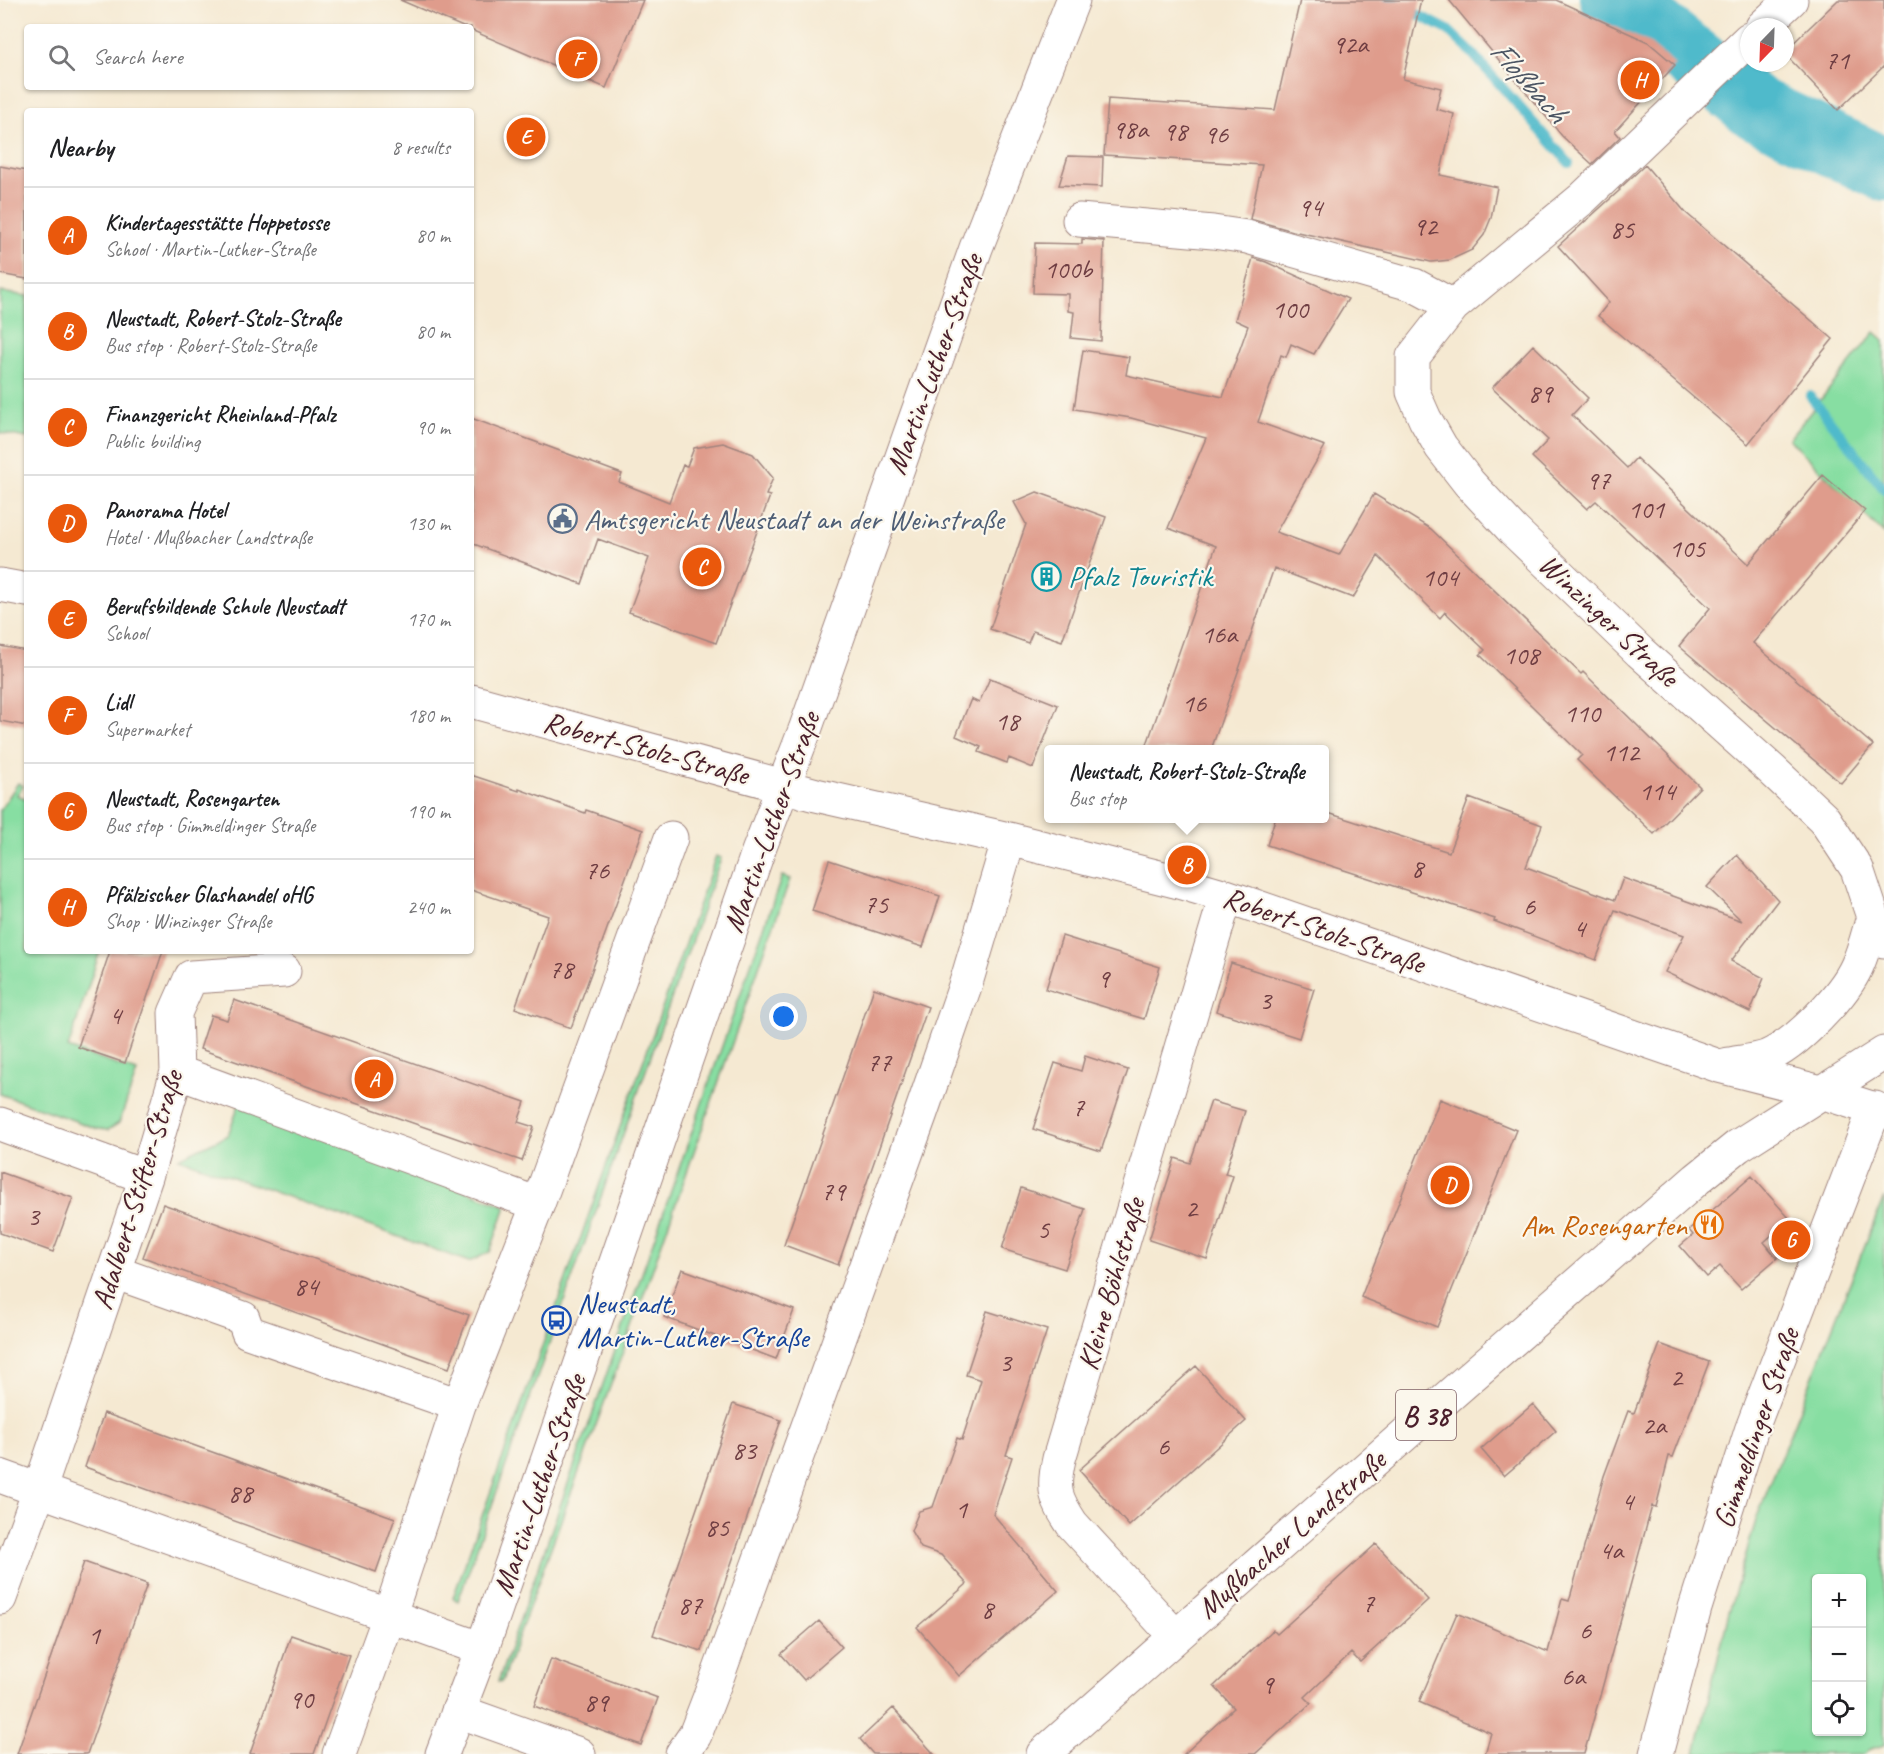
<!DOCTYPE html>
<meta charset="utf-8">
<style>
:root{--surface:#fff;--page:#f6f6f6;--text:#202124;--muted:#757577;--line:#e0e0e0;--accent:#ea580c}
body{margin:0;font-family:Caveat,sans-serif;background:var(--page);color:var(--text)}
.controls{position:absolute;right:18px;bottom:18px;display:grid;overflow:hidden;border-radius:6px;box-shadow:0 2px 4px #0004}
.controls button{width:54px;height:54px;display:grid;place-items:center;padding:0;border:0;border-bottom:2px solid var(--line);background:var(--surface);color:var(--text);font:30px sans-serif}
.compass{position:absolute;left:1740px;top:18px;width:54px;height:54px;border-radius:50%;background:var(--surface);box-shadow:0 2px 4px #0004;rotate:203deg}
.you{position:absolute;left:784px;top:1017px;width:21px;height:21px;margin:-15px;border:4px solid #fff;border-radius:50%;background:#1a73e8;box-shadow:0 0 0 9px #1a73e833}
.badge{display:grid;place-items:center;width:39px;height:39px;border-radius:50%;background:var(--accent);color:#fff;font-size:20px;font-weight:700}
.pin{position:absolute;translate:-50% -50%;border:3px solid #fff;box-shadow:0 2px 6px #0006}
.popup{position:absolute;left:1044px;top:745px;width:285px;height:78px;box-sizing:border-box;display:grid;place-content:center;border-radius:6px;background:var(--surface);filter:drop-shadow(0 2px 4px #0005);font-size:20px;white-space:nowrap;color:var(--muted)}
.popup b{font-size:22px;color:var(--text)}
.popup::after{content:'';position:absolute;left:50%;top:100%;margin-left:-12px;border:12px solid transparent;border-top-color:var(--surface)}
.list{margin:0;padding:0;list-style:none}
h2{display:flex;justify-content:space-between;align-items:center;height:78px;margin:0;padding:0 24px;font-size:26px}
h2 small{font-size:20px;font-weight:400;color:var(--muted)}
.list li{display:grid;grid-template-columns:39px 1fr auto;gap:18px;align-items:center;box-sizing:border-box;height:96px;padding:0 24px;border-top:2px solid var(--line)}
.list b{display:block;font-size:22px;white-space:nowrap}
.list p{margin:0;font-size:20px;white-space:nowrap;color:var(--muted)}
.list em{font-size:20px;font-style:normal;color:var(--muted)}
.icon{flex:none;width:33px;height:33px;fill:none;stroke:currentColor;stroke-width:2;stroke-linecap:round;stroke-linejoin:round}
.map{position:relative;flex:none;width:1884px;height:1754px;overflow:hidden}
.search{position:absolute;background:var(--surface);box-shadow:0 2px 4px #0004;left:24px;top:24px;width:450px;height:66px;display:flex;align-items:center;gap:15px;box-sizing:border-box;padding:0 21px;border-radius:6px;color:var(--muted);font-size:22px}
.panel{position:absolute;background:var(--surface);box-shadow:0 2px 4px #0004;left:24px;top:108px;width:450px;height:846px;border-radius:6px}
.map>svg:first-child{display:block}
.green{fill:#87dea2;stroke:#687e66;stroke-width:1.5;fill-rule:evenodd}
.forest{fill:#6dbd88;stroke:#5c6e5a;stroke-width:1.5}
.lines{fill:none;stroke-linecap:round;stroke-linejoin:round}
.stream{stroke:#4fbacb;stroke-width:10}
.river{stroke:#4fbacb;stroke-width:64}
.building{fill:#df9c8c}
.street-casing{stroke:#a0847e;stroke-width:35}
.secondary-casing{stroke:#a0847e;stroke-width:35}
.primary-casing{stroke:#a0847e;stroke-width:35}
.street{stroke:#fff;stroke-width:33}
.secondary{stroke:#fff;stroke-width:33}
.primary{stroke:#fff;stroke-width:33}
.labels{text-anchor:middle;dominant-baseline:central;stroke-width:4.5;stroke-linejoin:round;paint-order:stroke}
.number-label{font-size:27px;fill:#6f3e43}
.shield{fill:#fbf7ec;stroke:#7f6065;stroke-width:1.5}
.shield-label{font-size:28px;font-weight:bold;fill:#4a1f2b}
.street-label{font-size:30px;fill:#4a1f2b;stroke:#fbf7ec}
.service-label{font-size:30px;fill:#4e5e75;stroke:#fbf7ec;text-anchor:start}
.culture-label{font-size:30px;fill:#0d838f;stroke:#fbf7ec;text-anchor:start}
.food-label{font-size:30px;fill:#c56008;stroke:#fbf7ec;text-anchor:end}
.transit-label{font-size:30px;fill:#164399;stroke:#fbf7ec;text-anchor:start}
.water-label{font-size:32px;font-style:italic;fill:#4c5563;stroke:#fbf7ec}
</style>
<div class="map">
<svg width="1884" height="1754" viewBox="0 0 1884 1754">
<rect width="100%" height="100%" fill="#fbf7ec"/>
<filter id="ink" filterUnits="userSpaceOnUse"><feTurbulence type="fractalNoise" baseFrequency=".0167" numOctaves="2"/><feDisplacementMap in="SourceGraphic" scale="12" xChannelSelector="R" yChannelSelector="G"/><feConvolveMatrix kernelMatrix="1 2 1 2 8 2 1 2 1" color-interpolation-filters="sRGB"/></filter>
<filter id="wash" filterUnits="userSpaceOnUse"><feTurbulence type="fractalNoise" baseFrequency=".008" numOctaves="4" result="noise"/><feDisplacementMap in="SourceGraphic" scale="24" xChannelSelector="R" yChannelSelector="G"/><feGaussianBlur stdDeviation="1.35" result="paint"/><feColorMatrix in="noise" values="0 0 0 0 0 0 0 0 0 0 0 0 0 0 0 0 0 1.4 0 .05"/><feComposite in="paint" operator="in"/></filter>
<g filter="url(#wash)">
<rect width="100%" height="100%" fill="#f5e9d2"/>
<!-- green -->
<path class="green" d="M 0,292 L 27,296 L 27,438 L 0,433 Z
M 1875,332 L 1884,340 L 1884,534 L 1789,439 Z
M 18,783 L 23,786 L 17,795 L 27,799 L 27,951 L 100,951 L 68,1048 L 137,1072 L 119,1123 L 108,1130 L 98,1129 L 0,1094 L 0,810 Z
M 716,856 L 721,858 L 458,1601 L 453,1598 Z
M 782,876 L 790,879 L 639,1308 L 502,1681 L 498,1682 Z
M 239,1105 L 506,1206 L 490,1252 L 469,1262 L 179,1158 L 228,1135 Z
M 1884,1197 L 1884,1745 L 1871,1749 L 1864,1754 L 1695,1754 L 1729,1612 L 1757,1517 ZM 1862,1578 L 1862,1732 L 1816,1732 L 1816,1578 Z"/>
<!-- forest -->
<path class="forest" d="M 1763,79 L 1858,129 L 1884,134 L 1884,161 L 1752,95 Z"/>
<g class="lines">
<!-- stream -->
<path class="stream" d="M 1389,0 L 1448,30 L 1471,52 L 1569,163
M 1810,396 L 1884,489"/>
<!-- river -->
<path class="river" d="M 1612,0 L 1631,9 L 1757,109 L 1884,169"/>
</g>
<g id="blocks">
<!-- building -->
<path class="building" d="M 400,0 L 643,0 L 606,88 L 471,30 L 471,27 L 463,27 Z
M 1300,0 L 1421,0 L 1403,79 L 1441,88 L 1436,109 L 1454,114 L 1440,175 L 1497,187 L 1491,218 L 1484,235 L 1472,250 L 1450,260 L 1431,262 L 1293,231 L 1250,219 L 1262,165 L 1104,155 L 1108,99 L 1275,110 Z
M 1449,0 L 1556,0 L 1648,42 L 1675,65 L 1615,131 L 1620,137 L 1592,164 L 1562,136 Z
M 1838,0 L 1884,0 L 1884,66 L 1838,110 L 1785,54 L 1785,51 Z
M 1068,156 L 1103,157 L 1102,187 L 1059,185 Z
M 1645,165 L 1686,213 L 1833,339 L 1748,444 L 1598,316 L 1609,302 L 1558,246 L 1620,190 L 1619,189 Z
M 0,166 L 27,171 L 27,279 L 0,274 Z
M 1082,239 L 1104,241 L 1101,341 L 1071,338 L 1074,312 L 1068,311 L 1068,294 L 1033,293 L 1035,243 L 1082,244 Z
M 1253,258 L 1266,262 L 1348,299 L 1314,354 L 1291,344 L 1286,357 L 1281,355 L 1258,422 L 1325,446 L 1276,532 L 1339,555 L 1374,494 L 1431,529 L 1581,674 L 1583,672 L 1700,787 L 1654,834 L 1577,760 L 1582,755 L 1480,655 L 1485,650 L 1445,612 L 1440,618 L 1378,556 L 1353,598 L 1274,568 L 1211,750 L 1145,750 L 1216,546 L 1168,528 L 1206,438 L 1131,418 L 1074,409 L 1083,350 L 1129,357 L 1126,375 L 1223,397 L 1248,326 L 1235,320 Z
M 1533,345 L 1588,398 L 1572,415 L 1627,468 L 1636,458 L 1748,564 L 1823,475 L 1865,511 L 1753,643 L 1873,745 L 1841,783 L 1679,646 L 1710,608 L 1596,501 L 1587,509 L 1532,457 L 1548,440 L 1492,388 Z
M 471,418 L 622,474 L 619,482 L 669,502 L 683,465 L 687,466 L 694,448 L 723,443 L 753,454 L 773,478 L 766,495 L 770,496 L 716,643 L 629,612 L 649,558 L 598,539 L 582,584 L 471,543 Z
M 1037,492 L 1106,517 L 1062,641 L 1033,631 L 1028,643 L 990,629 L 1026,524 L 1014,502 Z
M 0,646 L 27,651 L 27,726 L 0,721 Z
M 990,678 L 1058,705 L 1033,768 L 1009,758 L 1007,763 L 979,752 L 981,747 L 956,736 L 971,699 L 979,703 Z
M 471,775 L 519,791 L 519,789 L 585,813 L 586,810 L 643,830 L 571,1028 L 515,1008 L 548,916 L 471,890 Z
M 1469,798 L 1542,825 L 1526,867 L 1615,900 L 1623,878 L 1742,921 L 1707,887 L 1737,855 L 1778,900 L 1731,961 L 1764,978 L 1750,1012 L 1665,972 L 1684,935 L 1615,910 L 1596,960 L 1494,921 L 1495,919 L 1267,845 L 1275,819 L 1325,819 L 1325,812 L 1449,852 Z
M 829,860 L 940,896 L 923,947 L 812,911 Z
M 1062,936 L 1160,967 L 1144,1019 L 1046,989 Z
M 110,951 L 163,951 L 125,1063 L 78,1047 Z
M 1231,963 L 1314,989 L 1299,1038 L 1216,1011 Z
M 874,988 L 928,1007 L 838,1265 L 784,1245 Z
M 234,1000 L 525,1102 L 518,1122 L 534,1127 L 522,1161 L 200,1049 L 211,1015 L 227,1020 Z
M 1085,1056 L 1128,1070 L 1101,1151 L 1033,1129 L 1055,1063 L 1081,1071 Z
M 1440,1099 L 1516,1130 L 1437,1327 L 1361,1297 Z
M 1211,1101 L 1245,1111 L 1225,1174 L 1233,1176 L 1207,1259 L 1149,1240 L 1175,1158 L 1190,1163 Z
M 0,1172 L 73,1198 L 53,1252 L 0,1233 Z
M 1752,1176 L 1790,1219 L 1764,1242 L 1777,1258 L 1741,1289 L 1720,1266 L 1707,1277 L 1680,1246 L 1693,1235 L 1689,1230 Z
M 1021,1188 L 1085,1209 L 1065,1269 L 1002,1249 Z
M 163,1204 L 469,1315 L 449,1368 L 143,1257 Z
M 682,1269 L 794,1310 L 776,1359 L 664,1317 Z
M 987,1311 L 1047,1330 L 1006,1455 L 1012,1457 L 993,1514 L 1058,1591 L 959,1676 L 917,1627 L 967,1584 L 941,1555 L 921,1548 L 911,1531 L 919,1511 L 933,1507 L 957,1438 L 962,1440 L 981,1380 L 966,1375 Z
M 1660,1344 L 1709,1362 L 1673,1457 L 1669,1456 L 1656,1507 L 1652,1506 L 1584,1754 L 1485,1754 L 1491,1733 L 1419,1702 L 1457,1613 L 1548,1652 L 1562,1599 L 1569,1601 L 1604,1476 L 1628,1411 L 1634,1413 Z
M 1196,1366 L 1246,1421 L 1129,1526 L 1079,1470 Z
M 733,1404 L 781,1420 L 701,1651 L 653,1635 Z
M 1533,1404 L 1556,1431 L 1504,1476 L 1481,1449 Z
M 104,1413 L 395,1518 L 376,1572 L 85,1467 Z
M 1376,1544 L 1428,1600 L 1360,1662 L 1351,1653 L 1305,1697 L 1311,1703 L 1255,1754 L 1184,1754 L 1234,1708 L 1214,1686 L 1273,1630 L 1277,1634 Z
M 84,1562 L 147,1584 L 87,1754 L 17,1754 Z
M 819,1621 L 842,1647 L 804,1680 L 781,1654 Z
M 291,1635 L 349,1655 L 314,1754 L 250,1754 Z
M 551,1659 L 658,1698 L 641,1745 L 534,1706 Z
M 893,1708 L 934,1754 L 873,1754 L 860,1739 Z"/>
</g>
</g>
<g filter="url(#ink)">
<use href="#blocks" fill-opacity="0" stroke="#a0847e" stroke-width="1.5"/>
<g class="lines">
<defs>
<path id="street" d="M 1762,27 L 1791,0
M 1749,39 L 1583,198 L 1453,306 L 1413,357 L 1413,392 L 1425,419 L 1441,447 L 1469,483 L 1513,530 L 1640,652 L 1772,770 L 1824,819 L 1857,869 L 1873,917 L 1884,941
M 1079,220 L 1213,232 L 1247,237 L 1414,285 L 1453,306
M 0,585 L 27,590
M 471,701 L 816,795 L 1009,839 L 1175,881 L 1226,896 L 1719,1066 L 1821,1092
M 1725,1065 C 1739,1062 1754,1061 1766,1057 C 1796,1045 1844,995 1857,966 C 1864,951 1868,933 1873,917
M 177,1072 L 538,1204
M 0,1124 L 146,1177
M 114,1272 L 243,1318 L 248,1332 L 459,1405
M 0,1476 L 482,1649
M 0,1598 L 39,1491 L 146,1177 L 177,1072 L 175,1013 L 191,977 L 284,971
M 1175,1636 L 1072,1524 C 1055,1498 1052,1490 1059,1459 L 1226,896
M 458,1711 L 579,1754
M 339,1754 L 390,1614 L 459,1405 L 538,1204 L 671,838
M 682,1754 L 695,1735 L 717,1678 L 921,1113 L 966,983 L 1009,839
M 1656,1754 L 1695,1608 L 1751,1431 L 1875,1108"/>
<path id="secondary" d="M 1821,1092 L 1884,1112
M 442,1754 L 482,1649 L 758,852 L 805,730 L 976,248 L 1073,0"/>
<path id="primary" d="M 1043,1754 L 1410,1430 L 1697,1179 L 1738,1146 L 1884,1053"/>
</defs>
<!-- street casing -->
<use href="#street" class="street-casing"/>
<!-- secondary casing -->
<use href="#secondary" class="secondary-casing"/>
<!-- primary casing -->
<use href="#primary" class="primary-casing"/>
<!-- street -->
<use href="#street" class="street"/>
<!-- secondary -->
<use href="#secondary" class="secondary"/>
<!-- primary -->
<use href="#primary" class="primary"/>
</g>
</g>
<!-- icons -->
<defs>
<symbol id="civic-ring" viewBox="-11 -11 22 22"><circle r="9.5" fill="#fbf7ec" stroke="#5c6f8a" stroke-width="1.5"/><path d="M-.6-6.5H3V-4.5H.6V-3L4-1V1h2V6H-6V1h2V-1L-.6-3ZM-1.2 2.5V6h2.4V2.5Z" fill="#5c6f8a"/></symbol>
<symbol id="building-ring" viewBox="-11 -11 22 22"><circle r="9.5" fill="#fbf7ec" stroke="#0f9aa8" stroke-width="1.5"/><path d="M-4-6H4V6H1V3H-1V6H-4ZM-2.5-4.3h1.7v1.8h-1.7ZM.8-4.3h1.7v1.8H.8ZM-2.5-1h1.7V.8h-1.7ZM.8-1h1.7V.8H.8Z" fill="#0f9aa8"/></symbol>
<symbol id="restaurant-ring" viewBox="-11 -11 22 22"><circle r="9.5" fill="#fbf7ec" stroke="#e8710a" stroke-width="1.5"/><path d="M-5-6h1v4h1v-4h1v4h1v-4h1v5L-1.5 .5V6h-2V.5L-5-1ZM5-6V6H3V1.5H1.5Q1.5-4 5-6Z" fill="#e8710a"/></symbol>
<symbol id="bus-ring" viewBox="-11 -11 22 22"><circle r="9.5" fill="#fbf7ec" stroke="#1a4fb4" stroke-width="1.5"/><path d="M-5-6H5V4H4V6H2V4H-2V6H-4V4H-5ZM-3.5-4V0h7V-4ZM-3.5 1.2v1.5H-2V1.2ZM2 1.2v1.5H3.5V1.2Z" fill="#1a4fb4"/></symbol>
</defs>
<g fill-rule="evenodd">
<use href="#civic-ring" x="546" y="502" width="33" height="33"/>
<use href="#building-ring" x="1030" y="560" width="33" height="33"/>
<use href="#restaurant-ring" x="1692" y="1208" width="33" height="33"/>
<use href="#bus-ring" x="540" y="1304" width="33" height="33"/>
</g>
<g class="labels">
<!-- number labels -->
<g class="number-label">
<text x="1350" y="44">92a</text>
<text x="1837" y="60">71</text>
<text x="1130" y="129">98a</text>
<text x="1175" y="131">98</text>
<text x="1216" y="134">96</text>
<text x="1310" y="207">94</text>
<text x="1425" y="226">92</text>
<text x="1622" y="229">85</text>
<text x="1068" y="269">100b</text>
<text x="1290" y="309">100</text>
<text x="1540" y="393">89</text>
<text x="1598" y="480">97</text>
<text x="1646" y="509">101</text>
<text x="1687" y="548">105</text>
<text x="1440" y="577">104</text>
<text x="1219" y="634">16a</text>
<text x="1521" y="655">108</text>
<text x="1194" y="703">16</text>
<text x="1582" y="713">110</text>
<text x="1007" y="721">18</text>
<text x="1621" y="752">112</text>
<text x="1657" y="791">114</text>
<text x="1417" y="868">8</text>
<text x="597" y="870">76</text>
<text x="876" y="904">75</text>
<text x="1529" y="906">6</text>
<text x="1579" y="928">4</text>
<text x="561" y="969">78</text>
<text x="1103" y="978">9</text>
<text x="1265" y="1000">3</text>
<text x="115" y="1015">4</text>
<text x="879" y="1062">77</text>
<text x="1078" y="1107">7</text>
<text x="833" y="1191">79</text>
<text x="1191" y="1208">2</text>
<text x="33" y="1216">3</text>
<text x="1043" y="1229">5</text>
<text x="306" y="1286">84</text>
<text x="1005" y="1362">3</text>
<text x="1676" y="1377">2</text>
<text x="1654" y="1425">2a</text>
<text x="1163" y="1446">6</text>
<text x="744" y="1450">83</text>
<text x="240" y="1493">88</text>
<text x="1627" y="1501">4</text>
<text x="961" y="1509">1</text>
<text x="717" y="1527">85</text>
<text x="1611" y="1550">4a</text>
<text x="1368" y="1603">7</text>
<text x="690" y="1605">87</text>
<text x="987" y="1609">8</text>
<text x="1585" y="1630">6</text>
<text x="94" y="1635">1</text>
<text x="1573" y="1676">6a</text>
<text x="1267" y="1684">9</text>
<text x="301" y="1699">90</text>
<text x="596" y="1702">89</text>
</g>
<!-- shield labels -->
<rect class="shield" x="1396" y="1390" width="60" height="50" rx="4.5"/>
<g class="shield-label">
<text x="1426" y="1415">B 38</text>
</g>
<!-- street labels -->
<g class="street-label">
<text transform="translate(934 364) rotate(-70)">Martin-Luther-Straße</text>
<text transform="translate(1609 620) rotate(43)">Winzinger Straße</text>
<text transform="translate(646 748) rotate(15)">Robert-Stolz-Straße</text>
<text transform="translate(771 822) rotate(-70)">Martin-Luther-Straße</text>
<text transform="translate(1324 930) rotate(19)">Robert-Stolz-Straße</text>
<text transform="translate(137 1190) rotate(-73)">Adalbert-Stifter-Straße</text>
<text transform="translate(1111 1284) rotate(-74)">Kleine Böhlstraße</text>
<text transform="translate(1756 1428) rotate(-71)">Gimmeldinger Straße</text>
<text transform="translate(539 1485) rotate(-71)">Martin-Luther-Straße</text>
<text transform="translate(1291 1534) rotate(-41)">Mußbacher Landstraße</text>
</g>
<!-- service labels -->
<g class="service-label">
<text x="584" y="519">Amtsgericht Neustadt an der Weinstraße</text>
</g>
<!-- culture labels -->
<g class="culture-label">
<text x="1068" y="576">Pfalz Touristik</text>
</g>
<!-- food labels -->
<g class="food-label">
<text x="1687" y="1225">Am Rosengarten</text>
</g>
<!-- transit labels -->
<g class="transit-label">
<text x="577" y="1303">Neustadt,<tspan x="577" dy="34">Martin-Luther-Straße</tspan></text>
</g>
<!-- water labels -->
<g class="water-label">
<text transform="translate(1529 81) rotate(48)">Floßbach</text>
</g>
</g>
</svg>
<div class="controls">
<button>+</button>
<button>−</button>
<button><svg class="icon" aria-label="locate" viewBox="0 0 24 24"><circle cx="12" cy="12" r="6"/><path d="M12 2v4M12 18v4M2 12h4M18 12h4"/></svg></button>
</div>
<svg class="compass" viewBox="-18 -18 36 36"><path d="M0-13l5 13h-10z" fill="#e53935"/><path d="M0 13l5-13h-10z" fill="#757577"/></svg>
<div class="you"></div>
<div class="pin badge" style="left:374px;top:1079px">A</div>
<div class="pin badge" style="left:1187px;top:865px">B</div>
<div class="popup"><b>Neustadt, Robert-Stolz-Straße</b>Bus stop</div>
<div class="pin badge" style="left:702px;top:567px">C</div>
<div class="pin badge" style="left:1450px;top:1185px">D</div>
<div class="pin badge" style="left:526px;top:137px">E</div>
<div class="pin badge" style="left:578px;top:59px">F</div>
<div class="pin badge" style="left:1791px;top:1240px">G</div>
<div class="pin badge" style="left:1640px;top:80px">H</div>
<div class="search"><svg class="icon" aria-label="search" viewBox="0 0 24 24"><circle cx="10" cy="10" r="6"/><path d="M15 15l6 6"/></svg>Search here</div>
<section class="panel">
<h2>Nearby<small>8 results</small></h2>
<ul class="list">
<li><span class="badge">A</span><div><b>Kindertagesstätte Hoppetosse</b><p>School · Martin-Luther-Straße</p></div><em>80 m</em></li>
<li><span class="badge">B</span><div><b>Neustadt, Robert-Stolz-Straße</b><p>Bus stop · Robert-Stolz-Straße</p></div><em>80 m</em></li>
<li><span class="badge">C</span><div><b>Finanzgericht Rheinland-Pfalz</b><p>Public building</p></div><em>90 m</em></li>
<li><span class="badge">D</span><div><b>Panorama Hotel</b><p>Hotel · Mußbacher Landstraße</p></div><em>130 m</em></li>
<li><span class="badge">E</span><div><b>Berufsbildende Schule Neustadt</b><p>School</p></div><em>170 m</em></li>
<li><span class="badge">F</span><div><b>Lidl</b><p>Supermarket</p></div><em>180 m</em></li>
<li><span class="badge">G</span><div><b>Neustadt, Rosengarten</b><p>Bus stop · Gimmeldinger Straße</p></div><em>190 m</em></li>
<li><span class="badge">H</span><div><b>Pfälzischer Glashandel oHG</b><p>Shop · Winzinger Straße</p></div><em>240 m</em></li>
</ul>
</section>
</div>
